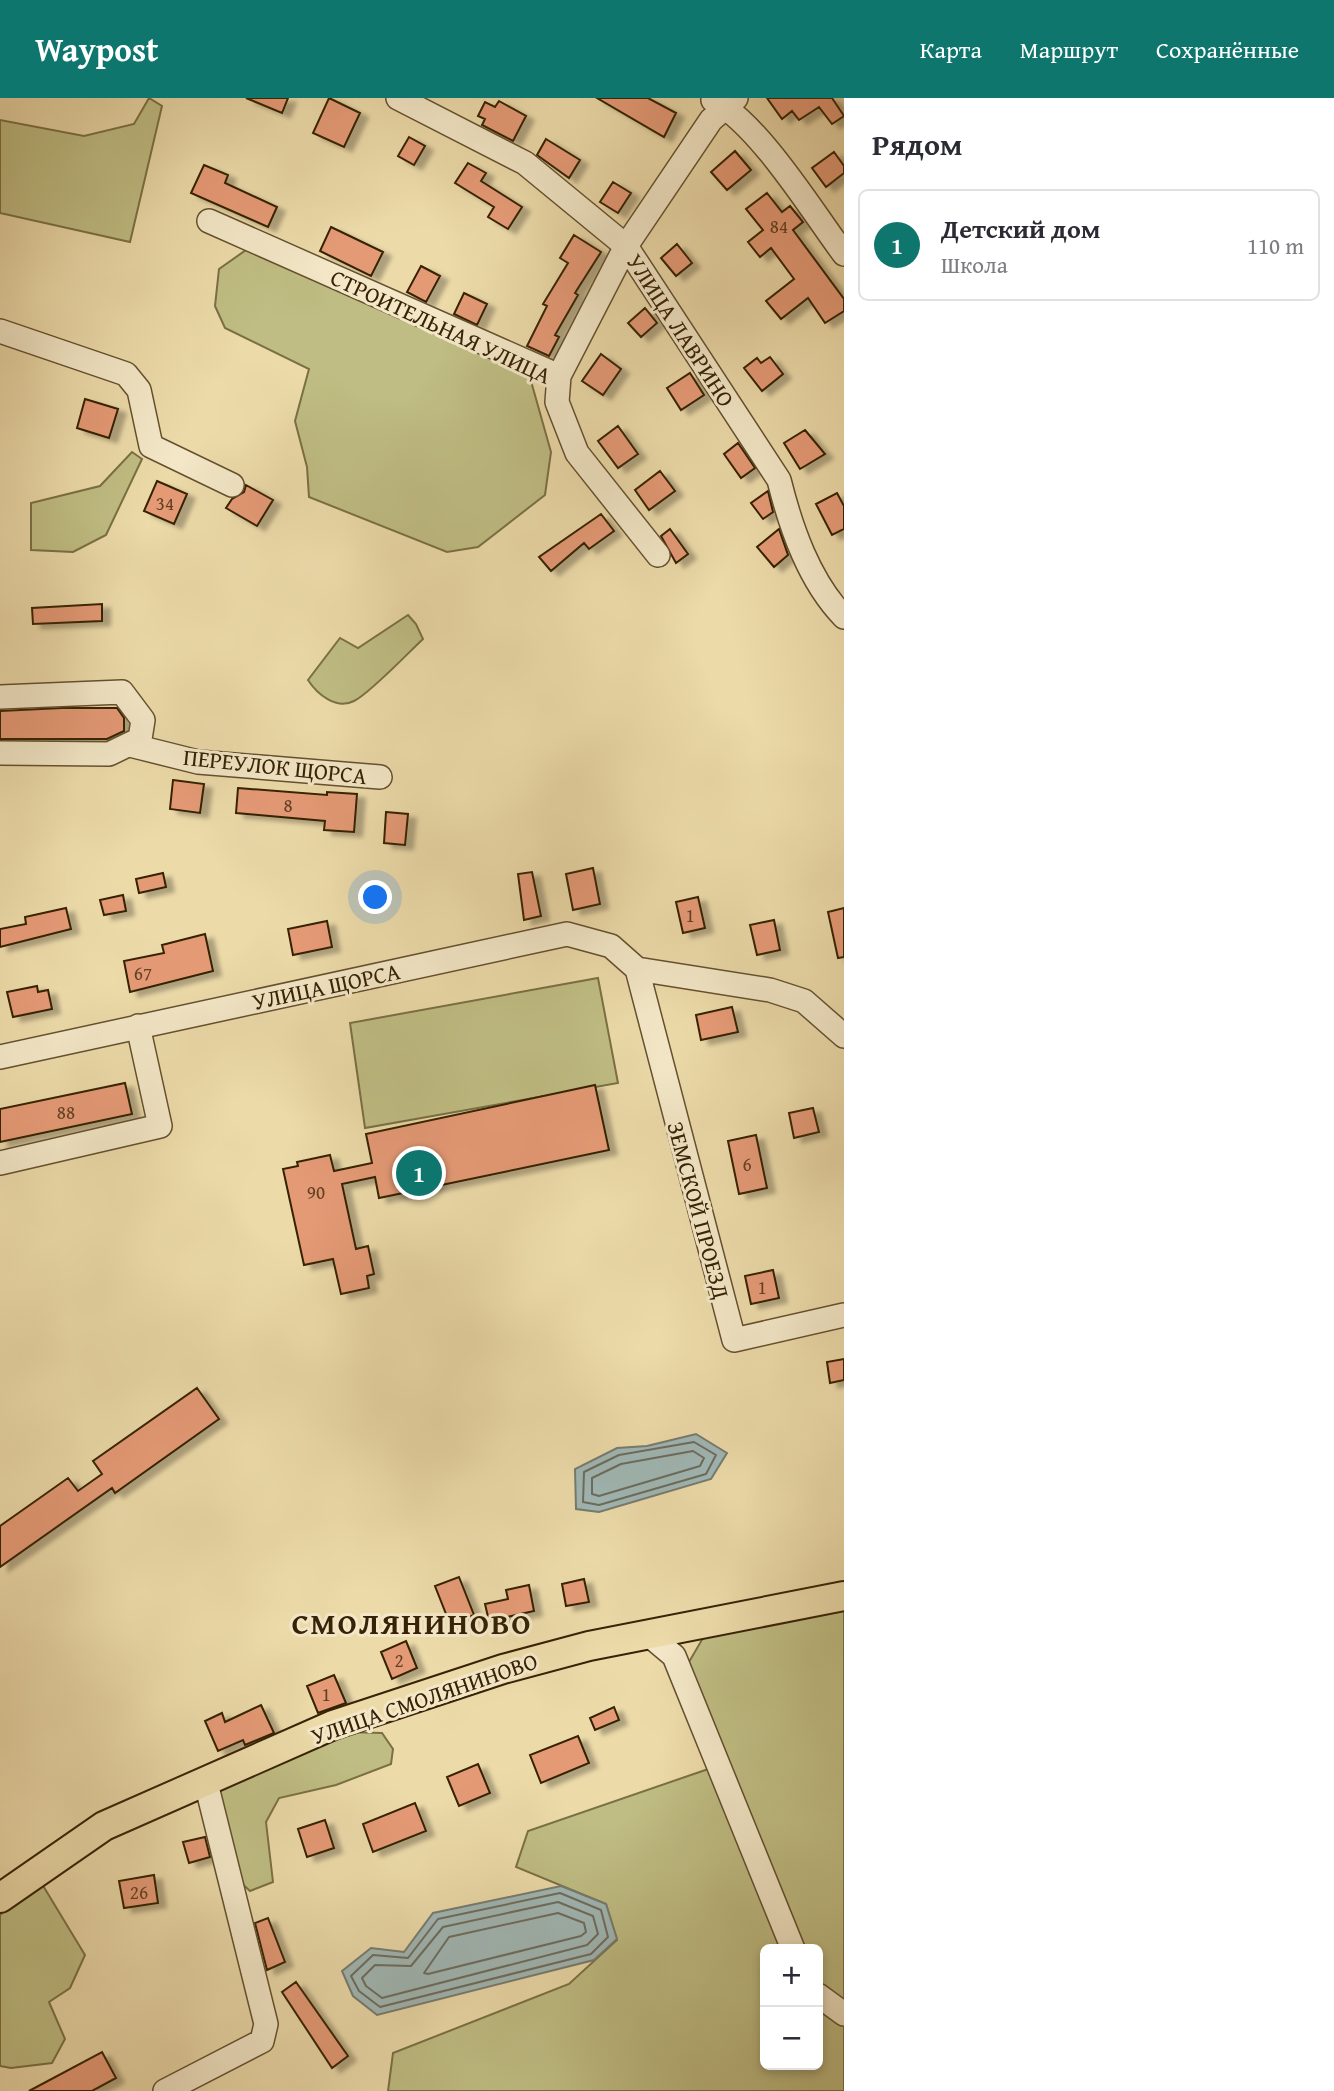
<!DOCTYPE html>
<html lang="ru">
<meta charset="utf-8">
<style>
:root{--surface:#fff;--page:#f7f7f7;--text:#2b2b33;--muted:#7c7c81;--line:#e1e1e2;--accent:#0f766e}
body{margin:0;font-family:"Gentium Book Plus",serif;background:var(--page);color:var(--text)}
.controls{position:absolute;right:21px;bottom:21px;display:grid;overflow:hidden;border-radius:10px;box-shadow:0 4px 10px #0003}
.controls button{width:63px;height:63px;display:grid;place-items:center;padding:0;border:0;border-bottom:2px solid var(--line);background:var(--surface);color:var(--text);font:35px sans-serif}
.you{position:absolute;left:376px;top:800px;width:24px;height:24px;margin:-18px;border:5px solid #fff;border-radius:50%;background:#1a73e8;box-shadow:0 0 0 10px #1a73e833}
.badge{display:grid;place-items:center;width:46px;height:46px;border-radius:50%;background:var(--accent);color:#fff;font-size:23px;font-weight:700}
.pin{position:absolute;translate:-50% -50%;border:4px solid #fff;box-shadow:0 2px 7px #0006}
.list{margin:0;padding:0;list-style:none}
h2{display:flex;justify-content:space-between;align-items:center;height:91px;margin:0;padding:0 28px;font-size:30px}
h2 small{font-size:23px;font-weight:400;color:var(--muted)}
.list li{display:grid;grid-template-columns:46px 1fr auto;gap:21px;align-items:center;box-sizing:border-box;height:112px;margin:0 14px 14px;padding:0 14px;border:2px solid var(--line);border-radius:10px}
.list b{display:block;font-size:26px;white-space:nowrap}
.list p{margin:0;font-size:23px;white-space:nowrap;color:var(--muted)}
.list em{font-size:23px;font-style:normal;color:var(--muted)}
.map{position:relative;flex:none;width:844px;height:1993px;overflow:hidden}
header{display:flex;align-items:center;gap:42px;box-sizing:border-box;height:98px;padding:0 35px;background:var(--accent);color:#fff}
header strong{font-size:33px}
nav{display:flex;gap:38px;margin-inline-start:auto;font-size:24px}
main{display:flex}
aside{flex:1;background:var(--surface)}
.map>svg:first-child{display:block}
.green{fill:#bfbd83;stroke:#7a7044;stroke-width:2;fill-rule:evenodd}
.water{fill:#a0b7b5;stroke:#767b6f;stroke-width:2}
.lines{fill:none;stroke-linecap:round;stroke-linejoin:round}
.shore{stroke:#6b6c5e;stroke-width:2}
.building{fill:#e59a76;stroke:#362206;stroke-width:2;filter:url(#shadow)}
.minor-casing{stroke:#64502f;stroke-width:26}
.major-casing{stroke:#362206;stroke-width:32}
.minor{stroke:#f3e7c7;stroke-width:23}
.major{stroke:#ecdaa9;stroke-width:28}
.labels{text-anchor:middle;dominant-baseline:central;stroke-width:6;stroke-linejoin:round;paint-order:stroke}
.number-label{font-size:19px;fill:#624022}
.street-label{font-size:23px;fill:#362206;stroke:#f3e7c7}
.district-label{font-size:30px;font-weight:bold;letter-spacing:2px;fill:#362206;stroke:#f3e7c7}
</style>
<header>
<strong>Waypost</strong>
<nav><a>Карта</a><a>Маршрут</a><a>Сохранённые</a></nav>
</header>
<main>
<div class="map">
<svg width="844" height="1993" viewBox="0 0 844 1993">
<defs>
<filter id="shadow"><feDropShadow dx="8" dy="4.5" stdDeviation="2" flood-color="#0004"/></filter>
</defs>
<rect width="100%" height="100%" fill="#ecdaa9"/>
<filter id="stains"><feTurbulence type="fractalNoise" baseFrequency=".00286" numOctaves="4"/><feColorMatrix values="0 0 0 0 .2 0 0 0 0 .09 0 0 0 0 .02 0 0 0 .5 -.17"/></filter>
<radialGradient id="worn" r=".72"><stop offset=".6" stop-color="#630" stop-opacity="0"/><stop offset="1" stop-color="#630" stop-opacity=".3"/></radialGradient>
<!-- green -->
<path class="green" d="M 149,0 L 162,8 L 130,144 L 0,115 L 0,22 L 84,38 L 134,26 Z
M 246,152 L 529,276 L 551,354 L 545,397 L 478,449 L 447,454 L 309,399 L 307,369 L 295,323 L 309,271 L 225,230 L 215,208 L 219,171 Z
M 132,354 L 142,361 L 106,437 L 73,454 L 31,452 L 31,405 L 100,388 Z
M 408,517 L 416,526 L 423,541 C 408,555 369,596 354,603 C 336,612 317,596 308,582 L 340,540 L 358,550 Z
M 598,880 L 618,985 L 365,1030 L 350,925 Z
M 844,1503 L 844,1993 L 388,1993 L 393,1955 L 569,1886 L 617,1842 L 606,1806 L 516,1769 L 528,1733 L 717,1668 L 686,1569 L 703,1540 L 757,1516 ZM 765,1851 L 818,1851 L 818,1967 L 765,1967 Z
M 345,1634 L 382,1635 L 393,1651 L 391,1666 L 336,1687 L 279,1700 L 266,1724 L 273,1784 L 250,1793 L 238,1782 L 218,1687 Z
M 42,1786 L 85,1857 L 70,1890 L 49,1904 L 65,1941 L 52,1965 L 11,1970 L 0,1968 L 0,1817 Z"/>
<!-- water -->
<path class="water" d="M 696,1336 L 727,1355 L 711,1381 L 599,1414 L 576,1411 L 575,1371 L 617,1350 L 647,1348 Z
M 561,1788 L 606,1806 L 617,1841 L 594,1862 L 377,1917 L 353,1898 L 342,1873 L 371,1850 L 404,1854 L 433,1815 Z"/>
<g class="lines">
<!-- shore -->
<path class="shore" d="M 694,1344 L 716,1357 L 706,1376 L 599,1407 L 583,1404 L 584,1374 L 619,1357 Z
M 693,1353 L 704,1360 L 700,1368 L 599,1398 L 592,1396 L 592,1380 L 621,1366 Z
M 560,1795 L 601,1812 L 608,1839 L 591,1856 L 380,1909 L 359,1893 L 351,1878 L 373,1857 L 408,1860 L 438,1821 Z
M 558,1804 L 593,1818 L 598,1836 L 587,1847 L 382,1900 L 366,1888 L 362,1880 L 375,1867 L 411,1868 L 443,1829 Z
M 558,1815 L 584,1825 L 586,1834 L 581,1838 L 428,1876 L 424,1875 L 449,1839 Z"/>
</g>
<!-- building -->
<path class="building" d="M 246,0 L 288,0 L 282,15 Z
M 329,0 L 360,15 L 344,49 L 313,35 Z
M 597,0 L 648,0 L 676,15 L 664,39 Z
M 767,0 L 832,0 L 844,18 L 832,26 L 819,9 L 799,22 L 792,13 L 782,21 Z
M 499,3 L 526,18 L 513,43 L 482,27 L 485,21 L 478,18 L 485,4 L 495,9 Z
M 409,39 L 425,48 L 414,67 L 398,58 Z
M 546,41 L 580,62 L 569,80 L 537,57 Z
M 735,53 L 751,72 L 727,92 L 711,74 Z
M 834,54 L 844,68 L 844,75 L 826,89 L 812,70 Z
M 468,65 L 486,75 L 481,83 L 522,109 L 508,131 L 488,119 L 494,109 L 455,85 Z
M 204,67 L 228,77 L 225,85 L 277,109 L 268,129 L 191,95 Z
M 613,84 L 631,95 L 618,115 L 600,104 Z
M 767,95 L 782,114 L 790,108 L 803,124 L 793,132 L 844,201 L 844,213 L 825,225 L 808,200 L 781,221 L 766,203 L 794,181 L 771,150 L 760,159 L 748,144 L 763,132 L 746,111 Z
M 331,129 L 383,154 L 371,178 L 320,153 Z
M 574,137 L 601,154 L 575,195 L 578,197 L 555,237 L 559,239 L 549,258 L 527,248 L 547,208 L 543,206 L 568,165 L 560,160 Z
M 677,146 L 692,165 L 676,178 L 661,160 Z
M 421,168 L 440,178 L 426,204 L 407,194 Z
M 464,195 L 487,206 L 477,227 L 454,216 Z
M 645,210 L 657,225 L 641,239 L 628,225 Z
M 601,256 L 621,271 L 603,297 L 582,283 Z
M 770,259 L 783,276 L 762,293 L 744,270 L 757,260 L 761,265 Z
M 690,275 L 704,297 L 681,312 L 667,290 Z
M 85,301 L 118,311 L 109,340 L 77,330 Z
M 618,328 L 638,356 L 618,370 L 598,343 Z
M 805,332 L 825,356 L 800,371 L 784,345 Z
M 738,345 L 755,370 L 741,380 L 724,356 Z
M 660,373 L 675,393 L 649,412 L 635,392 Z
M 157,383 L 187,396 L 174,426 L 144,413 Z
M 246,387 L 273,402 L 257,428 L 226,410 L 232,401 L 244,394 Z
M 768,393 L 773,414 L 763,421 L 751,405 Z
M 837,395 L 844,408 L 844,431 L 832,437 L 816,406 Z
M 601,416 L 614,433 L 589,451 L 584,445 L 551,473 L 539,459 Z
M 670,431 L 688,456 L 676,465 L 661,438 Z
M 779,431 L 788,457 L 774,469 L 757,449 Z
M 102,506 L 102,523 L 33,526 L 32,510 Z
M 62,610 L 117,610 L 124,620 L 124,633 L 107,641 L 0,641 L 0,613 Z
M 173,682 L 204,686 L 200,715 L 170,711 Z
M 238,690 L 327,697 L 327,694 L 357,696 L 354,734 L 324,732 L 325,723 L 236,715 Z
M 386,714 L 408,716 L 405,747 L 384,745 Z
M 593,770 L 600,806 L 573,812 L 566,776 Z
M 532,774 L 541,818 L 524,822 L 518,776 Z
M 163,775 L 166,789 L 139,795 L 136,781 Z
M 123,797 L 126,813 L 104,817 L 100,802 Z
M 698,799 L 705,830 L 683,835 L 676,804 Z
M 66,810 L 71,831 L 0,849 L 0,831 L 26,826 L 25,819 Z
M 844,810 L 844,859 L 838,860 L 828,814 Z
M 774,822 L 780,852 L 757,857 L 750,827 Z
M 327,823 L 332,849 L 293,857 L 288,831 Z
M 205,836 L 213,873 L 130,894 L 124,863 L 164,855 L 162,847 Z
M 37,888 L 38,894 L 48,892 L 52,911 L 13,919 L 7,894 Z
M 732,909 L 738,934 L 701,942 L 696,917 Z
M 125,985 L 132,1016 L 0,1044 L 0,1011 Z
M 595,987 L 609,1052 L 379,1100 L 375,1079 L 342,1086 L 356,1151 L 368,1148 L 374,1176 L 367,1178 L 369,1190 L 341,1196 L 333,1161 L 304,1167 L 283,1071 L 298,1068 L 297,1064 L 330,1057 L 334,1073 L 372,1065 L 366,1036 Z
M 813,1010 L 819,1034 L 794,1040 L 789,1015 Z
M 756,1037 L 767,1090 L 739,1096 L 728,1043 Z
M 773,1172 L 779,1200 L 751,1206 L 745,1178 Z
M 844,1261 L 844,1282 L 830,1285 L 827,1264 Z
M 197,1290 L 219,1321 L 115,1395 L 112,1390 L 0,1469 L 0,1428 L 68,1380 L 78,1393 L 102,1376 L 93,1363 Z
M 459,1479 L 474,1517 L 450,1526 L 435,1488 Z
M 584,1481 L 589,1504 L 566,1508 L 562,1486 Z
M 529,1487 L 534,1513 L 489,1523 L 485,1506 L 508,1501 L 506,1492 Z
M 406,1543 L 417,1570 L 392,1581 L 381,1554 Z
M 334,1577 L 346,1605 L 318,1615 L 307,1588 Z
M 261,1607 L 274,1635 L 245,1647 L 243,1642 L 218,1653 L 205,1623 L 222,1615 L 225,1624 Z
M 614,1609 L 619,1622 L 595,1632 L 590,1620 Z
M 578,1638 L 589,1665 L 541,1685 L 530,1657 Z
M 478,1666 L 490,1695 L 459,1708 L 447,1679 Z
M 415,1705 L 426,1733 L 373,1754 L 363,1726 Z
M 325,1722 L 334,1750 L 307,1759 L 298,1731 Z
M 205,1739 L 210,1759 L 189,1765 L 183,1744 Z
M 154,1777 L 158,1805 L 124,1810 L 119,1783 Z
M 268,1820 L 285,1864 L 267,1872 L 255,1825 Z
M 296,1884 L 348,1958 L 332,1970 L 282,1894 Z
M 102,1954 L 116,1980 L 92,1993 L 29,1993 Z"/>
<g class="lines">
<defs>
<path id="minor" d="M 398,0 L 525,65 L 626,148 L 779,382 C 791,430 809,483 844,519
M 713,2 C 759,26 812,113 844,156
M 209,123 L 559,278 L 557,304 L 577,355 L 658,457
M 0,233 L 126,276 L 139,292 L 151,348 L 232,387
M 559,278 L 626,148 L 711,22 L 736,0
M 0,599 L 122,594 L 143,622 L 140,641 L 109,656 L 0,655
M 130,647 L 198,664 L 380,679
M 637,871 L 734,1242 L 844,1217
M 0,959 L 567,836 L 611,848 L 637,871 L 770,892 L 804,903 L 844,938
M 0,1065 L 160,1028 L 138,928
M 649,1537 L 674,1558 L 793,1851
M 818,1897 L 844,1916
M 165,1993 L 262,1943 L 266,1926 L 206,1685"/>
<path id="major" d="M 0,1800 L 104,1728 L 333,1627 L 503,1571 L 589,1548 L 844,1498"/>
</defs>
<!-- minor casing -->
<use href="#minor" class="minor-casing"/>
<!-- major casing -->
<use href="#major" class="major-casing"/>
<!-- minor -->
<use href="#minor" class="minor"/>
<!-- major -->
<use href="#major" class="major"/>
</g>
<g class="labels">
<!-- number labels -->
<g class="number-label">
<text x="779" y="128">84</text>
<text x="165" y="405">34</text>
<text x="288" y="707">8</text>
<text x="690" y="817">1</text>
<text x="143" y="875">67</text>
<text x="66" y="1014">88</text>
<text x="747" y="1066">6</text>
<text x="316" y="1094">90</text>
<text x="762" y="1189">1</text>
<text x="399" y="1562">2</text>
<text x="326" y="1596">1</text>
<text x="139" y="1794">26</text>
</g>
<!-- street labels -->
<g class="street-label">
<text transform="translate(441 228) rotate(25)">СТРОИТЕЛЬНАЯ УЛИЦА</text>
<text transform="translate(681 232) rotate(57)">УЛИЦА ЛАВРИНО</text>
<text transform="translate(275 668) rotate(6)">ПЕРЕУЛОК ЩОРСА</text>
<text transform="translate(326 888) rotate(-12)">УЛИЦА ЩОРСА</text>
<text transform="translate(699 1112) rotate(75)">ЗЕМСКОЙ ПРОЕЗД</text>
<text transform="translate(424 1600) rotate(-19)">УЛИЦА СМОЛЯНИНОВО</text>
</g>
<!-- district labels -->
<g class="district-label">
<text x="412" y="1525">СМОЛЯНИНОВО</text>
</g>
</g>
<rect width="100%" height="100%" filter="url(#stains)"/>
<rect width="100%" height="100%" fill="url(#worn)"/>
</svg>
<div class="controls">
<button>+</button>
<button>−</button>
</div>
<div class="you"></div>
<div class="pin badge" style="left:419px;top:1075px">1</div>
</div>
<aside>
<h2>Рядом<small></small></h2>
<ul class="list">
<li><span class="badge">1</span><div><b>Детский дом</b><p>Школа</p></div><em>110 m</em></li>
</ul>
</aside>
</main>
